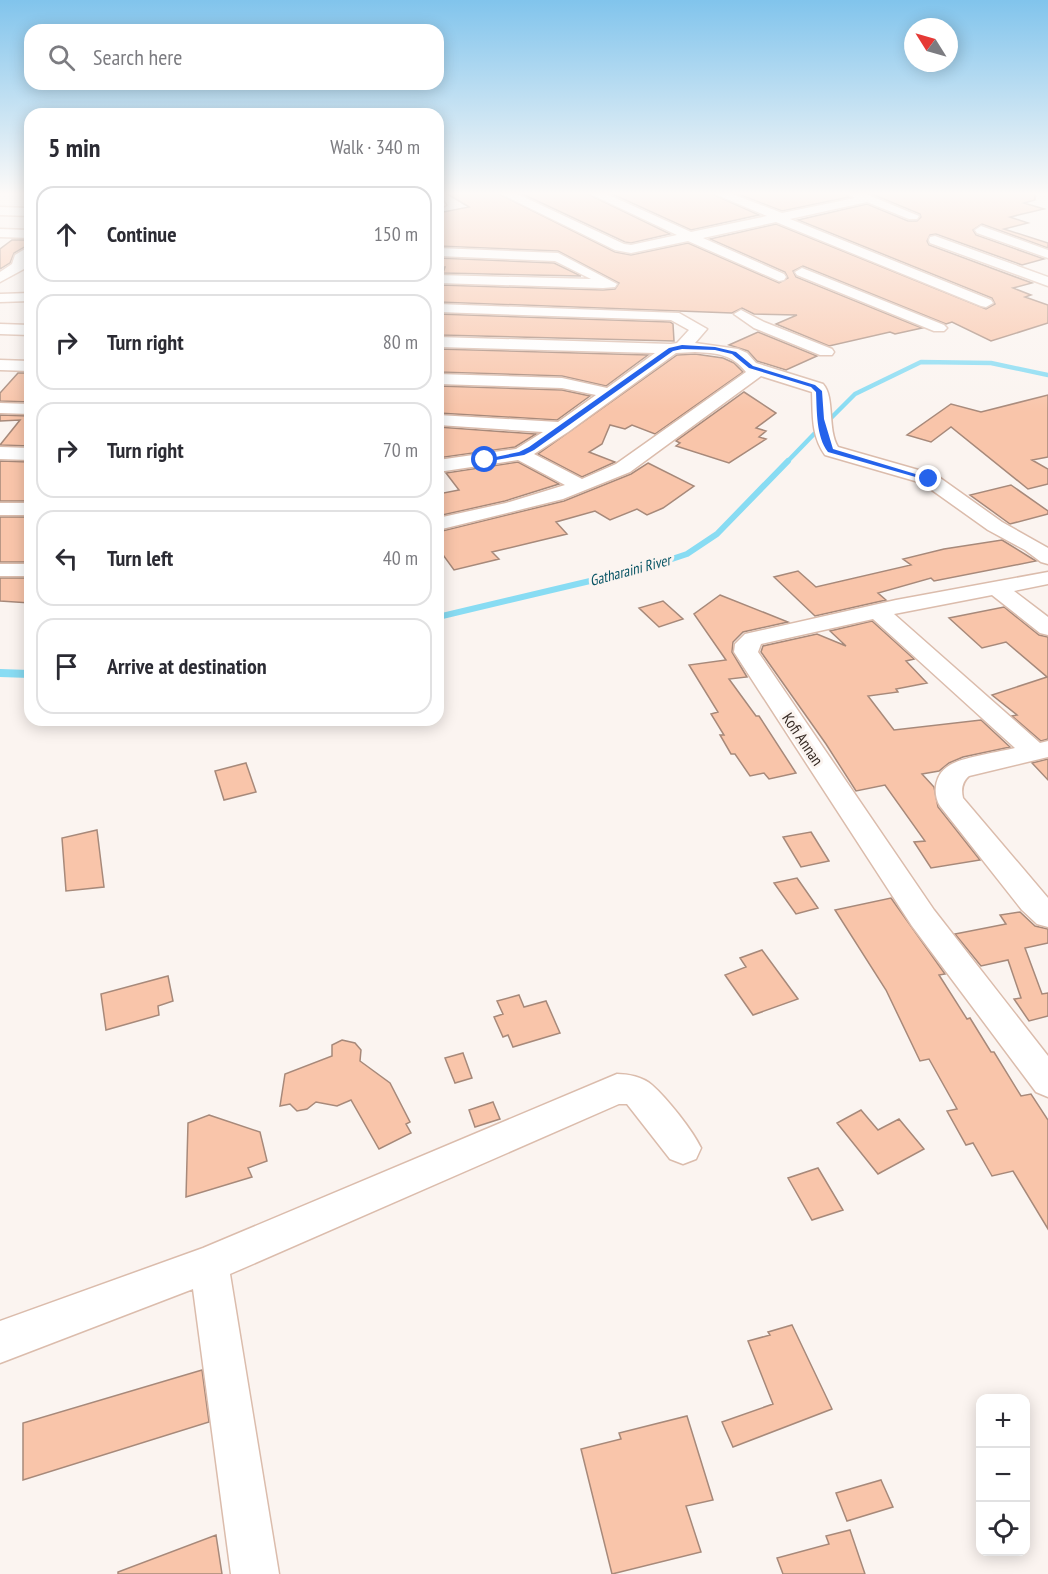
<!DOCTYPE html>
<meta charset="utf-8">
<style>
:root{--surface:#fff;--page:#f2f2f3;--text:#2b2b33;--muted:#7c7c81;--line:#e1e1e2}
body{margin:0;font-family:"PT Sans Narrow",sans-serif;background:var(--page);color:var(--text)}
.controls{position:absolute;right:18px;bottom:18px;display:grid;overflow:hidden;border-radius:12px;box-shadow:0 3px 15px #0003}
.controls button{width:54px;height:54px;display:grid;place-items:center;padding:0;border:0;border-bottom:2px solid var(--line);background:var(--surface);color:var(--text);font:30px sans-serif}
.compass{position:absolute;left:904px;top:18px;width:54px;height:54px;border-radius:50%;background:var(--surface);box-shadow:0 3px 15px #0003;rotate:307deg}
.stop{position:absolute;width:18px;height:18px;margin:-14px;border:4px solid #2563eb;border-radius:50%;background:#fff}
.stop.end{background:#2563eb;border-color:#fff;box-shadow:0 2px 6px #0008}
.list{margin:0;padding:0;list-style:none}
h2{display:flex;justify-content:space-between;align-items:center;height:78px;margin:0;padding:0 24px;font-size:26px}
h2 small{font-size:20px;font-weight:400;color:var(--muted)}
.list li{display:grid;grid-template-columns:39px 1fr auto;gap:18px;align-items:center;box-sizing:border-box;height:96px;margin:0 12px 12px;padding:0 12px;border:2px solid var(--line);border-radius:18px}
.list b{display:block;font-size:22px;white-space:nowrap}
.list em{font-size:20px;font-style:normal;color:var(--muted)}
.icon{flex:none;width:33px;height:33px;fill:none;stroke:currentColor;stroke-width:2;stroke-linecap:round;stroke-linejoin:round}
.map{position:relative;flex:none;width:1048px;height:1574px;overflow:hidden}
.search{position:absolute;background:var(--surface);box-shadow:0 3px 15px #0003;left:24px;top:24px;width:420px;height:66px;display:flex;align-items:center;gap:15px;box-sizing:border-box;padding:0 21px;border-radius:18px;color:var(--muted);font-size:22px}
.panel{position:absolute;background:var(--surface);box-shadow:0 3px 15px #0003;left:24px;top:108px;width:420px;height:618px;border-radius:18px}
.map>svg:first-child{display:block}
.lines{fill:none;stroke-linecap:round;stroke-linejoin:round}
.stream-far2{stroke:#88dcf3;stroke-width:4.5}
.stream-far1{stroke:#88dcf3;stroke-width:6}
.stream{stroke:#88dcf3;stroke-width:8}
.building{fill:#f9c5aa;stroke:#a7897a;stroke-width:1.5}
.street-casing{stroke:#dbbcac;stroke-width:3}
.street{fill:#fff;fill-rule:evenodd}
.route{fill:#2563eb}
.labels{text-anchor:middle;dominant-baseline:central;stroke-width:6;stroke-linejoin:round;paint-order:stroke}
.far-water-label{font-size:15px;font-style:italic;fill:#0a5565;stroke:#fbf4f0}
.street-label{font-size:16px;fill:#372b25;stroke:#fbf4f0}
</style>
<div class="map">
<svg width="1048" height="1574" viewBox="0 0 1048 1574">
<rect width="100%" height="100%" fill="#fbf4f0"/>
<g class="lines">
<!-- stream-far2 -->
<path class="stream-far2" d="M 831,418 L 855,394 L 921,362 L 991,363 L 1048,375
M 786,463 L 814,434"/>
<!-- stream-far1 -->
<path class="stream-far1" d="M 438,617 L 645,568 L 687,554 L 717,534 L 788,461"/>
<!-- stream -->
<path class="stream" d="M 0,673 L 30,674"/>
</g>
<!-- building -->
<path class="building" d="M 444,192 L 495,192 L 615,252 L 631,255 L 688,243 L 779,283 L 788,278 L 785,272 L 710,239 L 776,224 L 986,309 L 995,304 L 992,298 L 798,220 L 867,204 L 908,221 L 917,221 L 921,217 L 920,214 L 867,192 L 1035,192 L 1035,200 L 1024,203 L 1044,209 L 1010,217 L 1028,223 L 1004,229 L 1048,243 L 1048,248 L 982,224 L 973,230 L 976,235 L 1044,259 L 1022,265 L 936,234 L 930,235 L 927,241 L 929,245 L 1032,283 L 1013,288 L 1031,295 L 1025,297 L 1048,305 L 1048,323 L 991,341 L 952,322 L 946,324 L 803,266 L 793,271 L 796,277 L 922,328 L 895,334 L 890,332 L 829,346 L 776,324 L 797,315 L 754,314 L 742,308 L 732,313 L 438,302 L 440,285 L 603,290 L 615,289 L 619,283 L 558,251 L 438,246 L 438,213 L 469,207 Z
M 518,192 L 584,192 L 670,234 L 631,243 L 625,242 Z
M 608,192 L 708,192 L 759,215 L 691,230 Z
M 733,192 L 842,192 L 849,197 L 782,211 Z
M 12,240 L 30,240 L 30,244 L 14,253 L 10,263 L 0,269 L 0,249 Z
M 438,258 L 554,263 L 581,276 L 443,273 L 445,267 L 438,267 Z
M 438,314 L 670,322 L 673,324 L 674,341 L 438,335 Z
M 758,332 L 817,356 L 786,370 L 757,361 L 748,351 L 729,345 Z
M 438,349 L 648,355 L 606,386 L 562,376 L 438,372 Z
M 695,354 L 723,358 L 734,363 L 743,372 L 655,434 L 632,425 L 625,429 L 610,425 L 602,444 L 589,452 L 615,462 L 582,477 L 538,454 L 677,355 Z
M 18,373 L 30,373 L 30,402 L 0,401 L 0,393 Z
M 438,386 L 562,390 L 590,396 L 557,420 L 438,413 Z
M 744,392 L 776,413 L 756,428 L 766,431 L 759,437 L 766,439 L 729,463 L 676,446 L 680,443 L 676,441 Z
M 1048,395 L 1048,457 L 1032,460 L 1048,469 L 1048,484 L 1028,489 L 951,427 L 931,442 L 907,435 L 951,404 L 981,412 Z
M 0,415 L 30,416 L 30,446 L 0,445 L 20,420 L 0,421 Z
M 438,427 L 536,434 L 515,447 L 438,458 Z
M 0,461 L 30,462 L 30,498 L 28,501 L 0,501 Z
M 518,462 L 559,484 L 505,501 L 438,516 L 438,494 L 459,490 L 446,473 Z
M 648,463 L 694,486 L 663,508 L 647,515 L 637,509 L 610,520 L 595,511 L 556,522 L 567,534 L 492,552 L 499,559 L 454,570 L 438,548 L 438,532 L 564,501 L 631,474 Z
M 1011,485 L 1048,511 L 1048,514 L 1010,524 L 970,495 Z
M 0,517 L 30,517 L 30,562 L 0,562 Z
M 1002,540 L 1036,561 L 934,581 L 931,578 L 878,593 L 886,600 L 815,616 L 774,577 L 798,571 L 816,587 L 911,565 L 903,559 L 944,549 Z
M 0,578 L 30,578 L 30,603 L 0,601 Z
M 720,595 L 788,622 L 743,632 L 733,642 L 732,652 L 747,677 L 729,679 L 756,716 L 759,716 L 796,773 L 769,779 L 764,773 L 750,776 L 735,754 L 731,754 L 720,735 L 724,735 L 711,714 L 718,712 L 689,665 L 726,660 L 694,614 Z
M 663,601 L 683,619 L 659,627 L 639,608 Z
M 1004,607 L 1039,635 L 1048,637 L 1048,739 L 1041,741 L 1012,716 L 1017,715 L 992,695 L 1047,677 L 1006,642 L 982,648 L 949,618 Z
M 872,621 L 914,659 L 906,661 L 927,683 L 896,689 L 898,692 L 868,696 L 894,730 L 981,720 L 1010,747 L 963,757 L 949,763 L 939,771 L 922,774 L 934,787 L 938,807 L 980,860 L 931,868 L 914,842 L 925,841 L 885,785 L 856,791 L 826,744 L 761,652 L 763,646 L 817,634 L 846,646 L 830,631 Z
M 1048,759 L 1048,780 L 1032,763 Z
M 246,763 L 256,792 L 224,800 L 215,771 Z
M 97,830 L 104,887 L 66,891 L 62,838 Z
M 811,832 L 829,861 L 801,867 L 783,837 Z
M 797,878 L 818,908 L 796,914 L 774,883 Z
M 891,898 L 945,974 L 939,975 L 967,1019 L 970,1018 L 991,1052 L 994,1052 L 1021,1096 L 1031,1094 L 1048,1120 L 1048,1229 L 1013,1171 L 992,1176 L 973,1143 L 966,1145 L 947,1111 L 957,1109 L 929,1059 L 920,1061 L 886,990 L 835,910 Z
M 1020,912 L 1035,926 L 1048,929 L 1048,943 L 1025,948 L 1042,994 L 1048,993 L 1048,1016 L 1029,1021 L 1014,999 L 1021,998 L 1008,960 L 981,966 L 955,934 L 1006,924 L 1000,915 Z
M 762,950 L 798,999 L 753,1015 L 725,975 L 746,967 L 740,958 Z
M 168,976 L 173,1001 L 158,1006 L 159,1015 L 106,1030 L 101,994 Z
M 519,995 L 524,1007 L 546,1001 L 560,1033 L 513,1047 L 508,1035 L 503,1037 L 494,1017 L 503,1014 L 497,1001 Z
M 342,1040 L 355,1043 L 361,1050 L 360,1061 L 390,1083 L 410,1122 L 406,1124 L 411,1133 L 379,1149 L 351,1100 L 337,1106 L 316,1102 L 307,1109 L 297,1111 L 290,1104 L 280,1106 L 285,1074 L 332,1056 L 332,1045 Z
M 463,1053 L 472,1078 L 455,1083 L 445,1058 Z
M 493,1102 L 500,1119 L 475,1127 L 469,1110 Z
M 861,1110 L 878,1130 L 899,1119 L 924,1149 L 878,1174 L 837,1123 Z
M 209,1115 L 260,1132 L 267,1161 L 248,1168 L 252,1177 L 186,1197 L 188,1123 Z
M 818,1168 L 843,1210 L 812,1220 L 788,1178 Z
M 792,1325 L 832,1409 L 733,1447 L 722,1422 L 773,1404 L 748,1341 L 770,1335 L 768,1332 Z
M 202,1370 L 209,1422 L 23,1480 L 23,1423 Z
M 687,1416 L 713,1500 L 686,1506 L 701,1552 L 612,1574 L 581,1449 L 621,1439 L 619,1433 Z
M 881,1480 L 893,1507 L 847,1521 L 836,1493 Z
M 850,1530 L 865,1574 L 783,1574 L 777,1558 L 829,1544 L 826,1536 Z
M 216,1535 L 222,1574 L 118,1574 L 118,1572 Z"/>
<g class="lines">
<defs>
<path id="street" d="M 497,192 L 513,192 L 624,244 L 631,245 L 677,235 L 586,192 L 602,192 L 691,232 L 767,216 L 710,192 L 727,192 L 782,213 L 855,198 L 844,192 L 861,192 L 919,216 L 917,219 L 909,219 L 867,202 L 790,219 L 991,300 L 993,303 L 986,307 L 981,306 L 776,222 L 703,238 L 784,274 L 786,277 L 784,280 L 779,281 L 688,241 L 631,253 L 615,250 Z
M 438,201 L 444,202 L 446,205 L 438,209 Z
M 0,207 L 30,208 L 30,216 L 0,215 Z
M 981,226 L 1048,250 L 1048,258 L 977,233 L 975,230 Z
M 0,229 L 30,230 L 30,238 L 0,237 Z
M 935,236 L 1048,277 L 1048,286 L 930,243 L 929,240 L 930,237 Z
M 30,246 L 30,257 L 27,259 L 24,269 L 0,282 L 0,272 L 12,264 L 15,255 Z
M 438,248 L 558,253 L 617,284 L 615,287 L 603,288 L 438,283 L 438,275 L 591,279 L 555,261 L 438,256 Z
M 802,268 L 944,325 L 947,328 L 944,331 L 934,331 L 797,275 L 795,272 Z
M 30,293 L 30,301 L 0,302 L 0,294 Z
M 438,304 L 679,313 L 707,329 L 695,343 L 738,349 L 747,353 L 756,363 L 823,384 C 835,397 827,429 838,447 L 936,475 L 1002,522 L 1048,548 L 1048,564 L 1041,562 L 1025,550 L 988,530 L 922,483 L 825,455 C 811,435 813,415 812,392 L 761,376 L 630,472 L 563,499 L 438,530 L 438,518 L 506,503 L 565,485 L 518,460 L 438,472 L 438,460 L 516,449 L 543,432 L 438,425 L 438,415 L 558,422 L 596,395 L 562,388 L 438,384 L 438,374 L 562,378 L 607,388 L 655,353 L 438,347 L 438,337 L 671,344 L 677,343 L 689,330 L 671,320 L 438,312 ZM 695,352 C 717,353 732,354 746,372 L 616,464 L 582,479 L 534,454 L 568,432 L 676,353 Z
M 741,310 L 764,322 L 832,349 L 834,352 L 832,355 L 820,355 L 754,328 L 734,314 Z
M 0,324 L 30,325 L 30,335 L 0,334 Z
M 0,360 L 30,361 L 30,371 L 0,370 Z
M 0,403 L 30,404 L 30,414 L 0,413 Z
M 0,447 L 30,448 L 30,460 L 0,459 Z
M 0,503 L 30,503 L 30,515 L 0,515 Z
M 0,564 L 30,564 L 30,576 L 0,576 Z
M 1048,572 L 1048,584 L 1014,591 L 1048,617 L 1048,635 L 1040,633 L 992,595 L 894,614 L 1040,743 L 1048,741 L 1048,757 L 969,776 C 962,782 961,789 963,798 L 1048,898 L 1048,927 L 1037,924 L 1022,910 L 940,806 C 932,793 935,773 950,765 C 963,757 999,752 1015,748 L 873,619 L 761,644 L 758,652 L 934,910 L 1048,1056 L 1048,1097 L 1036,1092 L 912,926 L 734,652 L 735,644 L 745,634 L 896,600 Z
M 617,1074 C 628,1074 643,1077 652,1085 C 667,1098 693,1131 701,1148 L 696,1159 L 683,1164 L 670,1159 L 627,1104 L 619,1104 L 230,1274 L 279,1574 L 231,1574 L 193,1289 L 0,1363 L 0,1321 L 203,1248 Z"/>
</defs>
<!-- street casing -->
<use href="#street" class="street-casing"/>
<!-- street -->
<use href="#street" class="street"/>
</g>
<!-- sky -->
<linearGradient id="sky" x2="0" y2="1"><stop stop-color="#81c4ec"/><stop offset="0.47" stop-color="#fdfaf8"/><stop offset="1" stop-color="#fdfaf8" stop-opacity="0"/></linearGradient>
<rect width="1048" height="412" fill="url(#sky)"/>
<!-- route -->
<path class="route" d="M 682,345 L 715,347 L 736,352 L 753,366 L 815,385 L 822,391 L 824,419 L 833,449 L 932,479 L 926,480 L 828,452 C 816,437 817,410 816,392 L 811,387 L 749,368 L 732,354 L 715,350 L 682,349 L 673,351 L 534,450 L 524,455 L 485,462 L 481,460 L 519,452 L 529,447 L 669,348 Z"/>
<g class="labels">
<!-- far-water labels -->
<g class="far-water-label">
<text transform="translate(630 570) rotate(-15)">Gatharaini River</text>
</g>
<!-- street labels -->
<g class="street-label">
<text transform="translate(803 739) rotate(56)">Kofi Annan</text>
</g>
</g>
</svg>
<div class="controls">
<button>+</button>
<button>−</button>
<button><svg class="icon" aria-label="locate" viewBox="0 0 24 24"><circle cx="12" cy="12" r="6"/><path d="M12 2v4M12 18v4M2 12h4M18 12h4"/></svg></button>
</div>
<svg class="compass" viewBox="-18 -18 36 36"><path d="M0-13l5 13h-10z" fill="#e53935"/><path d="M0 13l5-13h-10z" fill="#7c7c81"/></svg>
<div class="stop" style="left:485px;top:460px"></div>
<div class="stop end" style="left:929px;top:479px"></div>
<div class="search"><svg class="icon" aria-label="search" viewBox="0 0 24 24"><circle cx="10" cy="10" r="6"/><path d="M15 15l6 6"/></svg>Search here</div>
<section class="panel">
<h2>5 min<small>Walk · 340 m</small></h2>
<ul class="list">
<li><svg class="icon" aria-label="ahead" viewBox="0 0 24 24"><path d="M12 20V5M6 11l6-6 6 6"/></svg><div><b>Continue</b></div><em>150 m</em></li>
<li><svg class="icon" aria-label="right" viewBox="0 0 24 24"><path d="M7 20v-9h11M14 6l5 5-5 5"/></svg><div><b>Turn right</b></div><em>80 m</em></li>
<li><svg class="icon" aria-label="right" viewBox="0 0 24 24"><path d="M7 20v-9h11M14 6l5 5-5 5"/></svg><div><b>Turn right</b></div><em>70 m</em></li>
<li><svg class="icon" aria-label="left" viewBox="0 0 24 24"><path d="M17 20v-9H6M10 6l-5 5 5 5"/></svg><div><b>Turn left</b></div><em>40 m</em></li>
<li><svg class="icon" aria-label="arrive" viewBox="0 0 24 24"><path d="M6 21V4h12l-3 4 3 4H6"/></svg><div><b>Arrive at destination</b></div></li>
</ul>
</section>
</div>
